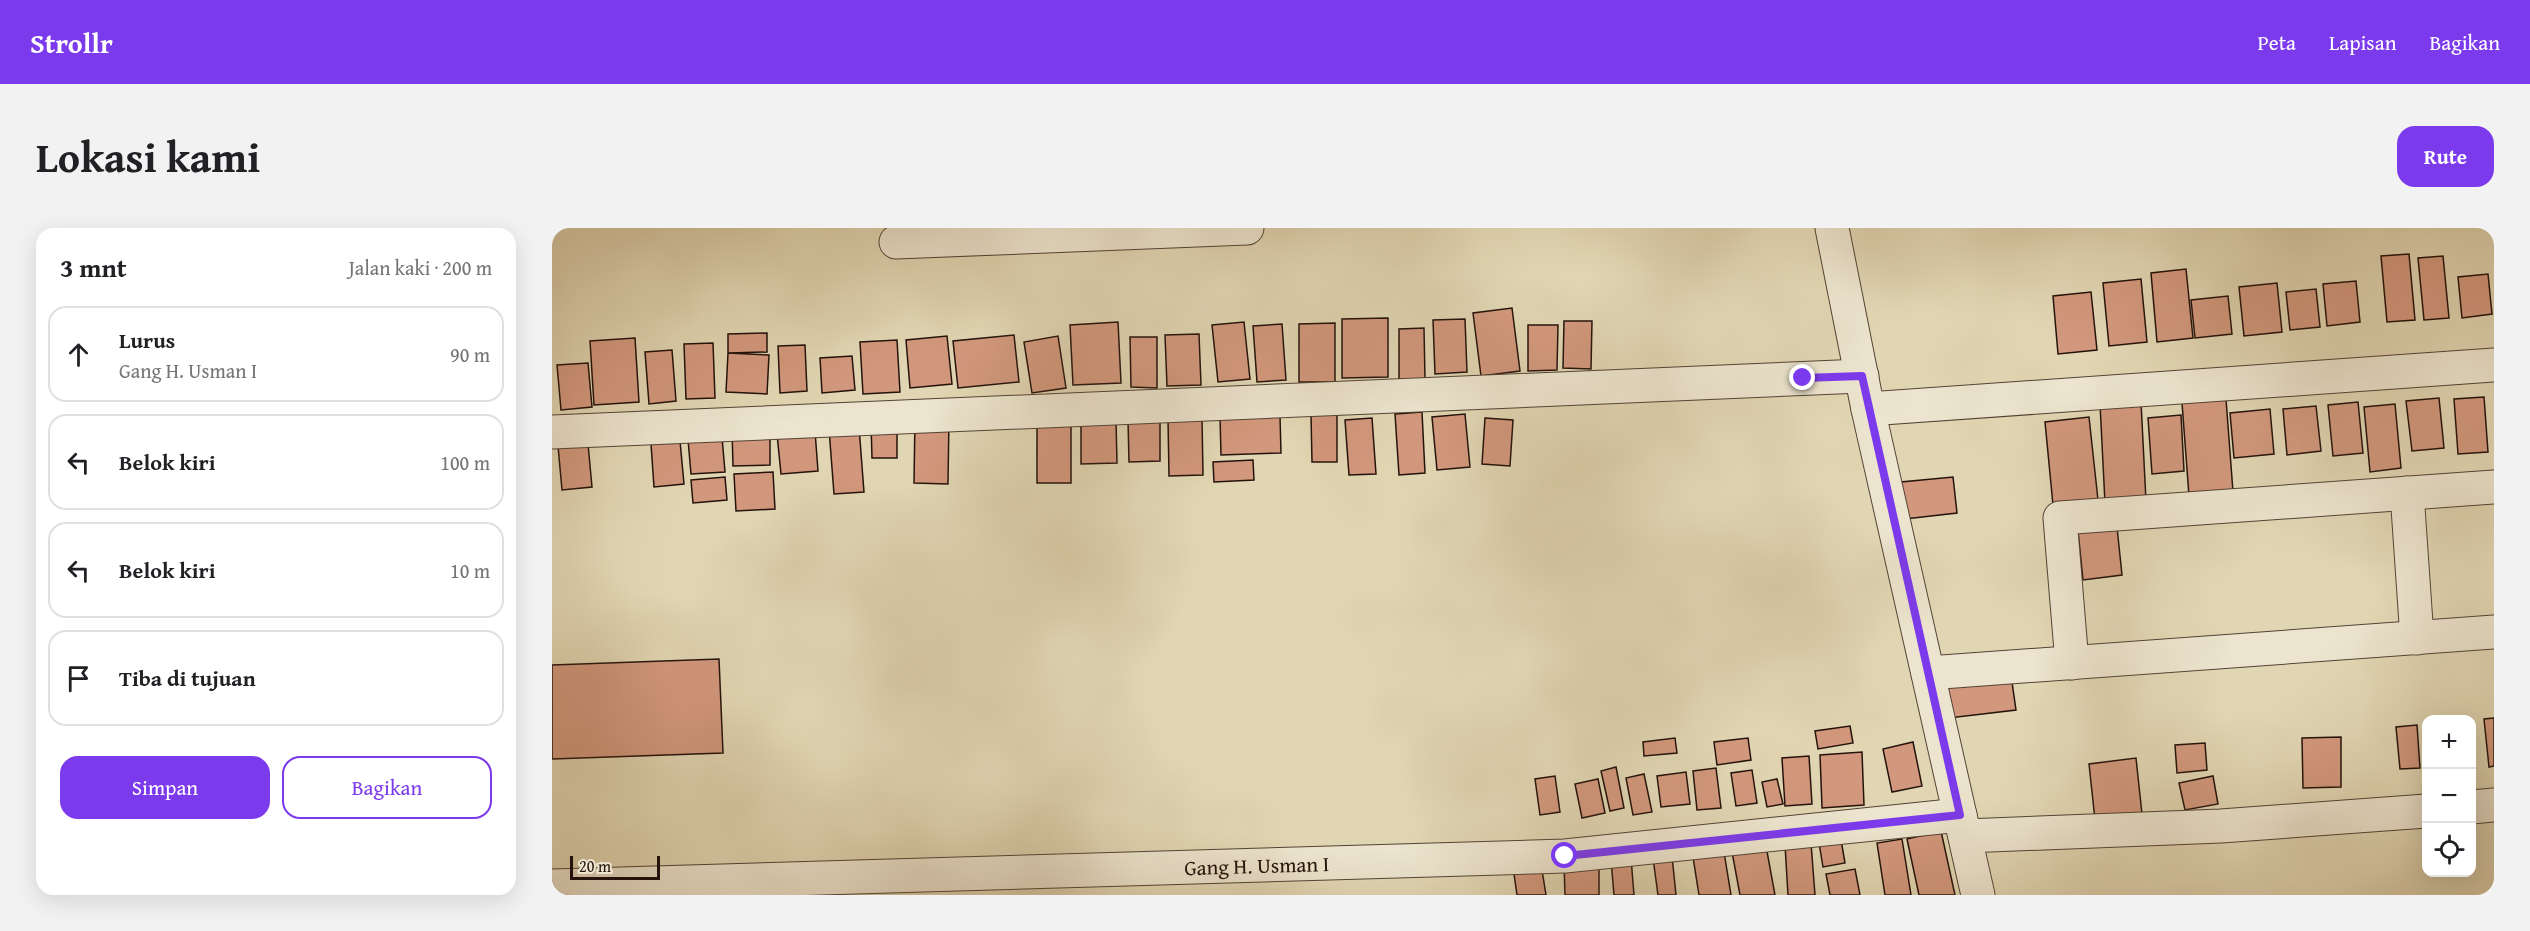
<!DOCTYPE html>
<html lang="id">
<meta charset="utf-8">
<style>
:root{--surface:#fff;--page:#f2f2f2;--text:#202124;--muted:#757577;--line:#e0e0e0;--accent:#7c3aed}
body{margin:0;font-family:"Gentium Book Plus",serif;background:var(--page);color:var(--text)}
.controls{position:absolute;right:18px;bottom:18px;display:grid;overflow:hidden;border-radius:12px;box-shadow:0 6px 24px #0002}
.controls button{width:54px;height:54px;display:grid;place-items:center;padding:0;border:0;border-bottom:2px solid var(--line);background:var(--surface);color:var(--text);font:30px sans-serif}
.scale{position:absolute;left:18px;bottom:15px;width:90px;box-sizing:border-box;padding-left:6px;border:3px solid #24120b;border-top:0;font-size:16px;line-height:21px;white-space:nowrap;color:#24120b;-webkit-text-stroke:4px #ece4ce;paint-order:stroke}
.stop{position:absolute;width:18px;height:18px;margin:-14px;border:4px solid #7c3aed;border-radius:50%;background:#fff}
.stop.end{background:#7c3aed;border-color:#fff;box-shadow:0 2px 6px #0008}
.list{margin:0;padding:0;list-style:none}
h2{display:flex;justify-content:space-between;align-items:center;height:78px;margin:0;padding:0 24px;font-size:26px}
h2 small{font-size:20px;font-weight:400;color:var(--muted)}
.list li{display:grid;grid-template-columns:39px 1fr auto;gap:18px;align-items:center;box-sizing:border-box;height:96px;margin:0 12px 12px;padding:0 12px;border:2px solid var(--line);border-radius:18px}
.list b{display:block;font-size:22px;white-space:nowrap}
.list p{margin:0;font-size:20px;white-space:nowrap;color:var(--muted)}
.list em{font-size:20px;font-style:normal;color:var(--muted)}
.actions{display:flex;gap:12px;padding:18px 24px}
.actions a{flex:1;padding:14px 0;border:2px solid var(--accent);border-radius:18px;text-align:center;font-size:21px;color:var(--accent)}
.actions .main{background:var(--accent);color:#fff}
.icon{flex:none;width:33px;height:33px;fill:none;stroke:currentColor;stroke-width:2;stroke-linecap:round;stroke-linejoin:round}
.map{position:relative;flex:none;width:1942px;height:667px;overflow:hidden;border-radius:18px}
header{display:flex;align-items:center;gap:36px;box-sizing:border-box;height:84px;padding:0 30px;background:var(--accent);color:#fff}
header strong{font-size:28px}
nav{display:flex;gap:33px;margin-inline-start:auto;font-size:21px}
.intro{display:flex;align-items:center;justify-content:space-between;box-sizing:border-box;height:144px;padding:0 36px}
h1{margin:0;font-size:42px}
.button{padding:15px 27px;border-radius:18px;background:var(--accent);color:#fff;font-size:21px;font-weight:700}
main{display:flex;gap:36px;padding:0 36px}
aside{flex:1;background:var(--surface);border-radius:18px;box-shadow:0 6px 24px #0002}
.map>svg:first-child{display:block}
.building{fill:#d2987d;stroke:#24120b;stroke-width:1.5}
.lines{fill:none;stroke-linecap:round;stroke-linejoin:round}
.minor-casing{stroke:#534335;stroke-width:35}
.minor{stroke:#ece4ce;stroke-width:33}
.route{stroke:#7c3aed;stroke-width:8}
.labels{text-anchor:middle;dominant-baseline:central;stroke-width:5;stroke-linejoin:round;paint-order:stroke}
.street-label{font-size:21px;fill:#24120b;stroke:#ece4ce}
</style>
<header>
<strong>Strollr</strong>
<nav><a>Peta</a><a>Lapisan</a><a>Bagikan</a></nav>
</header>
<div class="intro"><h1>Lokasi kami</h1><a class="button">Rute</a></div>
<main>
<aside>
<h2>3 mnt<small>Jalan kaki · 200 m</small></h2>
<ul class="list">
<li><svg class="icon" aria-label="ahead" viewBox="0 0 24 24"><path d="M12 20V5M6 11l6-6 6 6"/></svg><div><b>Lurus</b><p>Gang H. Usman I</p></div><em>90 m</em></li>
<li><svg class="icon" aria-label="left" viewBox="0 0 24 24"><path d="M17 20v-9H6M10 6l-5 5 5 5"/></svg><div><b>Belok kiri</b></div><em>100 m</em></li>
<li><svg class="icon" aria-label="left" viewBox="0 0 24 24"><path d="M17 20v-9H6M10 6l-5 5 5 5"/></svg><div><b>Belok kiri</b></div><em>10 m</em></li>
<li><svg class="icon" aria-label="arrive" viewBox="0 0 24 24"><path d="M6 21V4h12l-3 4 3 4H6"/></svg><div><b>Tiba di tujuan</b></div></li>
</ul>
<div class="actions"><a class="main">Simpan</a><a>Bagikan</a></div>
</aside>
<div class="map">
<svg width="1942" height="667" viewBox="0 0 1942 667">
<rect width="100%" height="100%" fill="#e1d6b3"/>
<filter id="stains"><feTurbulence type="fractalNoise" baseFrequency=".00333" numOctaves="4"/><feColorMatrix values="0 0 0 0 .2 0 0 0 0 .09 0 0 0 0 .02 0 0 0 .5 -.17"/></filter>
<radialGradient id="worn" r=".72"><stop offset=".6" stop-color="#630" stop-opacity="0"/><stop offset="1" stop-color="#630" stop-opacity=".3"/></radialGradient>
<!-- building -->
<path class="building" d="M 1857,26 L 1863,92 L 1835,94 L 1829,28 Z
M 1891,28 L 1897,90 L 1872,92 L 1866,30 Z
M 1634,41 L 1641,110 L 1605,114 L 1599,45 Z
M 1936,46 L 1940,86 L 1910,90 L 1906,49 Z
M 1589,51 L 1595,114 L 1557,118 L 1551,55 Z
M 1804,53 L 1808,94 L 1775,98 L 1771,56 Z
M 1725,55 L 1730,104 L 1692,108 L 1687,59 Z
M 1764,61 L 1768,99 L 1738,102 L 1734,64 Z
M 1539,64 L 1545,122 L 1506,126 L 1501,68 Z
M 1676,68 L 1680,106 L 1643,110 L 1639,72 Z
M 960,80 L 968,143 L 929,148 L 921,85 Z
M 836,90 L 836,149 L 790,150 L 790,91 Z
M 913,91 L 915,144 L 883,146 L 881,92 Z
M 1012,93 L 1040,93 L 1039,141 L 1011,140 Z
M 566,94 L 569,155 L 521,157 L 518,97 Z
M 692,94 L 698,151 L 666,154 L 660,97 Z
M 783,95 L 783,154 L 747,154 L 747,96 Z
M 730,96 L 734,152 L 705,154 L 701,98 Z
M 976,97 L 1006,97 L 1005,142 L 976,143 Z
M 872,100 L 873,152 L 847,153 L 847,101 Z
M 215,105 L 215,124 L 176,125 L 176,106 Z
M 647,106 L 649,157 L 615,158 L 613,107 Z
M 462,107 L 467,154 L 406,160 L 401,113 Z
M 395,108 L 400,156 L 358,160 L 354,112 Z
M 506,108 L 514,160 L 480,165 L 472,114 Z
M 578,109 L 605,109 L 605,160 L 579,159 Z
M 83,110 L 87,174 L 42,177 L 38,113 Z
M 345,112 L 348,164 L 311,166 L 308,114 Z
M 161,115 L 163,170 L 134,171 L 132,116 Z
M 253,117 L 255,163 L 228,165 L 226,118 Z
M 120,122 L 124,173 L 97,176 L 93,124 Z
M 176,125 L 217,127 L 215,166 L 174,164 Z
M 300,128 L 303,162 L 270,165 L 268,130 Z
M 36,135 L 40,179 L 9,182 L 5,137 Z
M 1932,169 L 1936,224 L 1906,226 L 1902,171 Z
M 1887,170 L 1892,220 L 1860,223 L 1854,173 Z
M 1674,171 L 1681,264 L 1637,268 L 1630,175 Z
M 1589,174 L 1594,273 L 1553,275 L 1548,176 Z
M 1806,174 L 1811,225 L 1781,228 L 1776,177 Z
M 1843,176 L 1849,240 L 1818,244 L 1812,179 Z
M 1764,178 L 1769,223 L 1735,227 L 1731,181 Z
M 1718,181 L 1722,226 L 1682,230 L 1678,185 Z
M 870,184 L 873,245 L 847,247 L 843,186 Z
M 785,186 L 785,234 L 760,234 L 759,187 Z
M 913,186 L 918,239 L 885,242 L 880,189 Z
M 1629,187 L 1632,243 L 1600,246 L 1596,190 Z
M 728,188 L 729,225 L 669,227 L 668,189 Z
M 363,189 L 397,190 L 396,256 L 362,255 Z
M 1537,189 L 1546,272 L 1501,277 L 1493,194 Z
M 650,190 L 651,247 L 617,248 L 616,191 Z
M 820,190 L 824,246 L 797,247 L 793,192 Z
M 933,190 L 961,192 L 958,238 L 930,236 Z
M 608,191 L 608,233 L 577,234 L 576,192 Z
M 529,192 L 564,192 L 565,235 L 529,236 Z
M 319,195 L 345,195 L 345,230 L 320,230 Z
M 169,197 L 173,244 L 139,246 L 135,200 Z
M 485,197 L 519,197 L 519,255 L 485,255 Z
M 307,199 L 312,264 L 282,266 L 277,201 Z
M 218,201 L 218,237 L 181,238 L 180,202 Z
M 263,203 L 266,243 L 229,246 L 225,206 Z
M 128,213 L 132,256 L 102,259 L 99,216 Z
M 36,216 L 40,259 L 10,262 L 6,218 Z
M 701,232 L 702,252 L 662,254 L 661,234 Z
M 221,244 L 223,281 L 184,283 L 182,246 Z
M 173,249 L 175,272 L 141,275 L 139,252 Z
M 1401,249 L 1405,285 L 1353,291 L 1349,254 Z
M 1565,299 L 1570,347 L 1531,352 L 1526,303 Z
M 167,431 L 171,525 L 0,531 L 0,437 Z
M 1459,447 L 1464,482 L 1397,490 L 1393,456 Z
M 1942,490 L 1942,538 L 1937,539 L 1932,491 Z
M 1865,497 L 1868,540 L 1848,541 L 1844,499 Z
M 1298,498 L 1301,515 L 1266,521 L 1263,503 Z
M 1789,509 L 1789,559 L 1751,560 L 1750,510 Z
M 1123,510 L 1125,525 L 1092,528 L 1091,514 Z
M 1196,510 L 1199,532 L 1165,537 L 1162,514 Z
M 1361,514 L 1370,558 L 1340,564 L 1331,521 Z
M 1653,515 L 1655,542 L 1625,545 L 1623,517 Z
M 1310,524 L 1312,577 L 1270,580 L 1268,527 Z
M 1257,528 L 1260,576 L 1233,578 L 1230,530 Z
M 1584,530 L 1590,586 L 1543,592 L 1537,536 Z
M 1064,539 L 1072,580 L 1058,583 L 1049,543 Z
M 1164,540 L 1169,580 L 1145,582 L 1141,543 Z
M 1200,542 L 1205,575 L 1184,578 L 1179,545 Z
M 1134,544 L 1138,576 L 1109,579 L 1105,548 Z
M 1092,546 L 1100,584 L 1081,587 L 1074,550 Z
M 1003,548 L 1008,584 L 988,587 L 983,551 Z
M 1661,548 L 1666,576 L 1633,582 L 1627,555 Z
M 1046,551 L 1053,585 L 1030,590 L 1023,556 Z
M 1225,551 L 1231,576 L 1215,579 L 1210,554 Z
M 1389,603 L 1403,667 L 1367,667 L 1355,611 Z
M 1288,606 L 1293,635 L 1271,639 L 1266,609 Z
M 1350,611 L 1359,667 L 1333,667 L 1325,615 Z
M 1259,615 L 1263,667 L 1236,667 L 1233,617 Z
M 1214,618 L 1223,667 L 1188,667 L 1180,624 Z
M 1172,624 L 1179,667 L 1147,667 L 1141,629 Z
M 1120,628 L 1124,667 L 1106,667 L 1101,630 Z
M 1079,630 L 1082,667 L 1062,667 L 1059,632 Z
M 1012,635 L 1047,635 L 1047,667 L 1013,667 Z
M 1303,641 L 1308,667 L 1278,667 L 1274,646 Z
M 990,642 L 994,667 L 965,667 L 962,646 Z"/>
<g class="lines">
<defs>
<g id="minor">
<path d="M 1280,0 L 1316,181 L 1426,667"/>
<path d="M 344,14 L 695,0"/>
<path d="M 1316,181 L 1942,137"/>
<path d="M 0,204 L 1310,148"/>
<path d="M 1855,265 L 1865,410"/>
<path d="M 1520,435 L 1508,290 L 1942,259"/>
<path d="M 1376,445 L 1942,404"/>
<path d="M 1920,579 L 1942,577"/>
<path d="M 1413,608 L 1669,598 L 1874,583"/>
<path id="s1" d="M 0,658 L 1013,628 L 1408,587"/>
</g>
</defs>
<!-- minor casing -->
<use href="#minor" class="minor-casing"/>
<!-- minor -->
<use href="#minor" class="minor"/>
</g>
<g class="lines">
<!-- route -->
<path class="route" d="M 1013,628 L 1408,587 L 1310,148 L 1251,150"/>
</g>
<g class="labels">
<!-- street labels -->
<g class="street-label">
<text stroke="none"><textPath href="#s1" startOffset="705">Gang H. Usman I</textPath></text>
</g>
</g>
<rect width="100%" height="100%" filter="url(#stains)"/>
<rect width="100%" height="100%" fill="url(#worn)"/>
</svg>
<div class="controls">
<button>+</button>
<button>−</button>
<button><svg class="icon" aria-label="locate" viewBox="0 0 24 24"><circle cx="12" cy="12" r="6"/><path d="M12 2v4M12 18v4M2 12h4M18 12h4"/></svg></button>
</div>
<div class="scale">20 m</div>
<div class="stop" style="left:1013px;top:628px"></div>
<div class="stop end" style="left:1251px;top:150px"></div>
</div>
</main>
